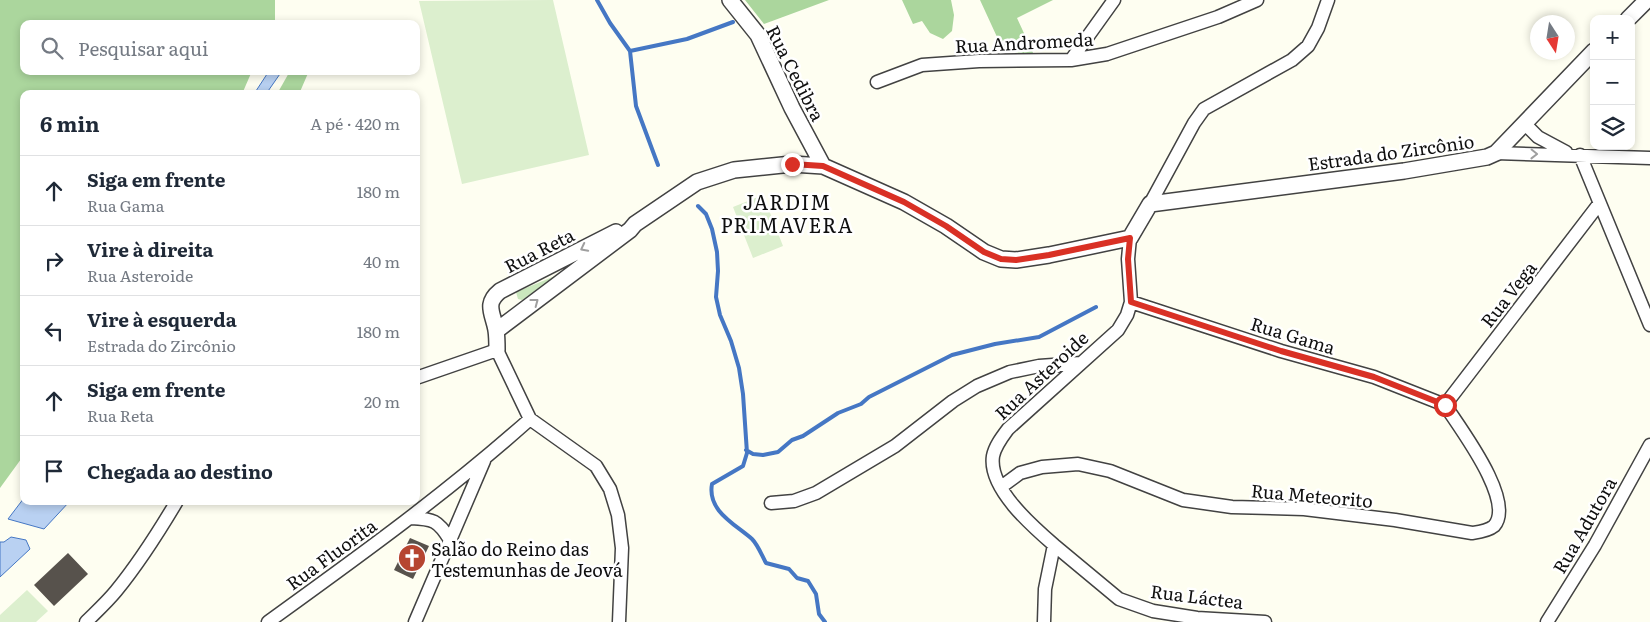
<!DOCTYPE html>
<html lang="pt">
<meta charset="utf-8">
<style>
:root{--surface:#fff;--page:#f2f2f3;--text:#1f2937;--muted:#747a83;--line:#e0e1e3}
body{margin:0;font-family:Literata,serif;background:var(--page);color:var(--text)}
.controls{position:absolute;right:15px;top:15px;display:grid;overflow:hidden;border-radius:10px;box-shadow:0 2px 8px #0003}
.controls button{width:45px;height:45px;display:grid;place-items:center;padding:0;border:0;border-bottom:1px solid var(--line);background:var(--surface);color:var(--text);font:25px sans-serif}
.compass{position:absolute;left:1530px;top:15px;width:45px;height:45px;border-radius:50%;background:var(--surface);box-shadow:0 2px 8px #0003;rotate:168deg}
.stop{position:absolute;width:15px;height:15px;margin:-11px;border:4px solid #d93025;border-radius:50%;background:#fff}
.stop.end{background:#d93025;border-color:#fff;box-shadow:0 1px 5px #0008}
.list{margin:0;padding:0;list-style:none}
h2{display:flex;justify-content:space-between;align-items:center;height:65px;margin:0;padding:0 20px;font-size:21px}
h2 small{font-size:16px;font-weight:400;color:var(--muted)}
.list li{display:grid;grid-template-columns:32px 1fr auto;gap:15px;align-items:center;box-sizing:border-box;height:70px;padding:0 20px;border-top:1px solid var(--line)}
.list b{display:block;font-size:19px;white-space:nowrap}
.list p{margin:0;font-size:16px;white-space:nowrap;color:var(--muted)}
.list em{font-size:16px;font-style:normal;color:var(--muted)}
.icon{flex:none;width:28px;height:28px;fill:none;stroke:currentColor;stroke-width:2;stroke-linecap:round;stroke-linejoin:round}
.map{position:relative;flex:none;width:1650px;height:622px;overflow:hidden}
.search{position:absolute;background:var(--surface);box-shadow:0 2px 8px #0003;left:20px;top:20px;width:400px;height:55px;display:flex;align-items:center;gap:12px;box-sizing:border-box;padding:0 18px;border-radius:10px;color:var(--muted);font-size:19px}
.panel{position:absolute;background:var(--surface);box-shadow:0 2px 8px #0003;left:20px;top:90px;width:400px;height:415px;border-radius:10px}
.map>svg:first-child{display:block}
.green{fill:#cae7bd}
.forest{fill:#abd69d}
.pitch{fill:#dcefce}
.water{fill:#b9d1f2;stroke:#4577c4}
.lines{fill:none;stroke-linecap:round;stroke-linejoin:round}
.stream{stroke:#4577c4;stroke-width:4}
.building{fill:#57524c}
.minor-casing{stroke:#424242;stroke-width:15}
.tertiary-casing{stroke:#424242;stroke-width:18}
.minor{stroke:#fff;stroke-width:12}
.tertiary{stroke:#fff;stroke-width:15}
.oneway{stroke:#9f9f9f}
.route{stroke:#d93025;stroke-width:6}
.labels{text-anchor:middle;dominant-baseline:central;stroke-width:5;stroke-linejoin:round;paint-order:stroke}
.street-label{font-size:18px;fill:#0f0f0f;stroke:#fff}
.poi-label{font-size:18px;fill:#0f0f0f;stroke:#fff;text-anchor:start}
.quarter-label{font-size:20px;letter-spacing:1px;fill:#0f0f0f;stroke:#fff}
</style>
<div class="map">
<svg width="1650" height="622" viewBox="0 0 1650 622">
<rect width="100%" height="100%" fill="#fefef1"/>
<!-- green -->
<path class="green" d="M 572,269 L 522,300 L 518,299 L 516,292 Z"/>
<!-- forest -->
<path class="forest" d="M 0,0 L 275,0 L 275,23 L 24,24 L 24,71 L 252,71 L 242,94 L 24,94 L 24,455 L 0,488 Z
M 745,0 L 829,0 L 764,24 Z
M 902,0 L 951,0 L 954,15 L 952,31 L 943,39 L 930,33 L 922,21 L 913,24 Z
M 980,0 L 1053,0 L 1017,18 L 1034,55 L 1003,50 Z
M 290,71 L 309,71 L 299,94 L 277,94 Z"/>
<!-- pitch -->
<path class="pitch" d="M 553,0 L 589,155 L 462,184 L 419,1 Z
M 763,195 L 783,246 L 753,258 L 733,207 Z
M 27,590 L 48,611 L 36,622 L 0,622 L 0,615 Z"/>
<!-- water -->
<path class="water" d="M 269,71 L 282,71 L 266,94 L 254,94 Z
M 24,498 L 24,501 L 70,501 L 44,529 L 8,519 Z
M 11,537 L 26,540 L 30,549 L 0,577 L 0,542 L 4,542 Z"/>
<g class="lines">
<!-- stream -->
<path class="stream" d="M 597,0 L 610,23 L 630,51 L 636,106 L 658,165
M 630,51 L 687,39 L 733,22
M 698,206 L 706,214 L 712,229 L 717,252 L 718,271 L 716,297 L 720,315 L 731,341 L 739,368 L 743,394 L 747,453 L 743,466 L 712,484 C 707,511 735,524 752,539 C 758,545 762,556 766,563 L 789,569 L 797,578 L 808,581 L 816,594 L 819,614 L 825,622
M 746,450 L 753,454 L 763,455 L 778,452 L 792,440 L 803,436 L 838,413 L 861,404 L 869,397 L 952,355 L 995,344 L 1039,337 L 1096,307"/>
</g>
<!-- building -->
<path class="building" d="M 410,538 L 429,546 L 413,579 L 394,570 Z
M 68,553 L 88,574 L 54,606 L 34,585 Z"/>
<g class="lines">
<defs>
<path id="minor" d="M 1071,60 L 1114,0
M 877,82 L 922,65 L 979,61 L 1071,60 L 1107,54 L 1218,17 L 1257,0
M 1524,123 L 1538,137 L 1566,152
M 1496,153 L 1650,158
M 1580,155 L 1650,325
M 1150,204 L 1194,123 L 1204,109 L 1292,60 L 1308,46 L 1318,28 L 1328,0
M 1131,302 L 1281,351 L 1374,377 L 1445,405
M 416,378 L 497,350 L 530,419 L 596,466 L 610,489 L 618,515 L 622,548 L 619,622
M 1445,405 L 1599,204
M 1001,487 L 1020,473 L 1042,467 L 1078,464 L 1110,471 L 1183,500 L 1232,507 L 1304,509 L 1395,520 L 1472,533 C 1479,532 1488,531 1494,526 C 1516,501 1459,427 1445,405
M 771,503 L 794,501 L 816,493 L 895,446 L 953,401 L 977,386 L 1010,372 L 1039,366 L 1081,363
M 411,518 C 433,519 438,520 450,540
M 1054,545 L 1119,599 L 1153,611 L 1197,618 L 1265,622
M 86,622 C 96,612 107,602 116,591 C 139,563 158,533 177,501
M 268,622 C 358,557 447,493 530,419
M 415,622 L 484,461
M 1044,622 L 1045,589 L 1054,545 C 1032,526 988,488 993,456 C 995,446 1002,437 1008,429 L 1118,330 L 1127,315 L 1131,302 L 1128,259 L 1130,238
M 1547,622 L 1595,545 L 1650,445"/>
<path id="tertiary" d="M 730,0 L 758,35 L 792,108 L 823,166
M 1628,19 L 1647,0
M 496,331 L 630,230 L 635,224 L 697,182 L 734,170 L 792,164 L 823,166 L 904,202 L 946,226 L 984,252 L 1001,259 L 1016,260 L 1049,255 L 1130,238 L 1150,204 L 1404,171 L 1487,157 L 1496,153 L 1594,51
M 497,350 C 497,344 497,337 496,330 C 493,313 484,304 500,291 L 616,232"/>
</defs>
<!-- minor casing -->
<use href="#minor" class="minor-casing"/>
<!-- tertiary casing -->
<use href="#tertiary" class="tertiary-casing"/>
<!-- minor -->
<use href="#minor" class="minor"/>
<!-- tertiary -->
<use href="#tertiary" class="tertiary"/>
</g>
<!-- one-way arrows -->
<defs><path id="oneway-chevron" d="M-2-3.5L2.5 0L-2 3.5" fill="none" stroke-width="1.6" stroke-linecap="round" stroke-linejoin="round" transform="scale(1.25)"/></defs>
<g class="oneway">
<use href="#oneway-chevron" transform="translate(1534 154) rotate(1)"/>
<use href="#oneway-chevron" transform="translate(584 248) rotate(153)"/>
<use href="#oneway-chevron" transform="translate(535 302) rotate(-37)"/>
</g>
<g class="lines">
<!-- route -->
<path class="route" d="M 792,164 L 823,166 L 904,202 L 946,226 L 984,252 L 1001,259 L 1016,260 L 1049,255 L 1130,238 L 1128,259 L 1131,302 L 1281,351 L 1374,377 L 1445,405"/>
</g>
<!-- icons -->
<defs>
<symbol id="church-disc" viewBox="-11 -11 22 22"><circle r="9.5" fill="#b64530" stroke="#fff"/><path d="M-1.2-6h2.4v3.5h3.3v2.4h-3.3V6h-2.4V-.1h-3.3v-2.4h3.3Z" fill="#fff"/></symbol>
</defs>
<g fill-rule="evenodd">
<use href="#church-disc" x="396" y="542" width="32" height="32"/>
</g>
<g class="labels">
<!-- street labels -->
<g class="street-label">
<text transform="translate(1024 42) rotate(-3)">Rua Andromeda</text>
<text transform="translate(796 73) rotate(63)">Rua Cedibra</text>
<text transform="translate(1391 152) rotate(-8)">Estrada do Zircônio</text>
<text transform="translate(539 250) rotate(-27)">Rua Reta</text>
<text transform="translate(1508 294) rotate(-52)">Rua Vega</text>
<text transform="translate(1293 335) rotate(17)">Rua Gama</text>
<text transform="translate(1041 375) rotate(-43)">Rua Asteroide</text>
<text transform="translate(1312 495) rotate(5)">Rua Meteorito</text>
<text transform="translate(1584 525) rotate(-60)">Rua Adutora</text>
<text transform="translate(331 554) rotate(-36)">Rua Fluorita</text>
<text transform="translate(1197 596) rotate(7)">Rua Láctea</text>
</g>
<!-- poi labels -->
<g class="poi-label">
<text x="431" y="548">Salão do Reino das<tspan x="431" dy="21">Testemunhas de Jeová</tspan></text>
</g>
<!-- quarter labels -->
<g class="quarter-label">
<text x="787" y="201">JARDIM<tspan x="787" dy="23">PRIMAVERA</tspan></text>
</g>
</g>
</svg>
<div class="controls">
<button>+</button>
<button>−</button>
<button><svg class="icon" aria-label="layers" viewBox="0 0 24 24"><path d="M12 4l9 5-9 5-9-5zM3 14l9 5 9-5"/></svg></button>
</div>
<svg class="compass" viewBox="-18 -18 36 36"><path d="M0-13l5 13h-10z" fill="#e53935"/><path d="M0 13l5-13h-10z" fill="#747a83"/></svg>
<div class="stop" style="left:1445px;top:405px"></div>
<div class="stop end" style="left:792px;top:164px"></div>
<div class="search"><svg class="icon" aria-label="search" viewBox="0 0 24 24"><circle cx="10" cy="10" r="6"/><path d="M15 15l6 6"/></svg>Pesquisar aqui</div>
<section class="panel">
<h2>6 min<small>A pé · 420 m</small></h2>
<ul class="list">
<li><svg class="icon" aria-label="ahead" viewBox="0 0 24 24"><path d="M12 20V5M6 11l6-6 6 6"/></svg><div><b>Siga em frente</b><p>Rua Gama</p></div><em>180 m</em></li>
<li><svg class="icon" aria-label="right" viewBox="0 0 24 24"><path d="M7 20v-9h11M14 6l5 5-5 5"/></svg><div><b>Vire à direita</b><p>Rua Asteroide</p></div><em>40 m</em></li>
<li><svg class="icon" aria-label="left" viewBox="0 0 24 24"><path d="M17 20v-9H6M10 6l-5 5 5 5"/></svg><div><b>Vire à esquerda</b><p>Estrada do Zircônio</p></div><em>180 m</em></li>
<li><svg class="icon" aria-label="ahead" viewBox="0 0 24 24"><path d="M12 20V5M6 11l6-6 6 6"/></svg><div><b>Siga em frente</b><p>Rua Reta</p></div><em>20 m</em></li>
<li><svg class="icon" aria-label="arrive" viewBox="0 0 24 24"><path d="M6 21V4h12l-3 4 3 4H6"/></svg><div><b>Chegada ao destino</b></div></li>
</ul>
</section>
</div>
